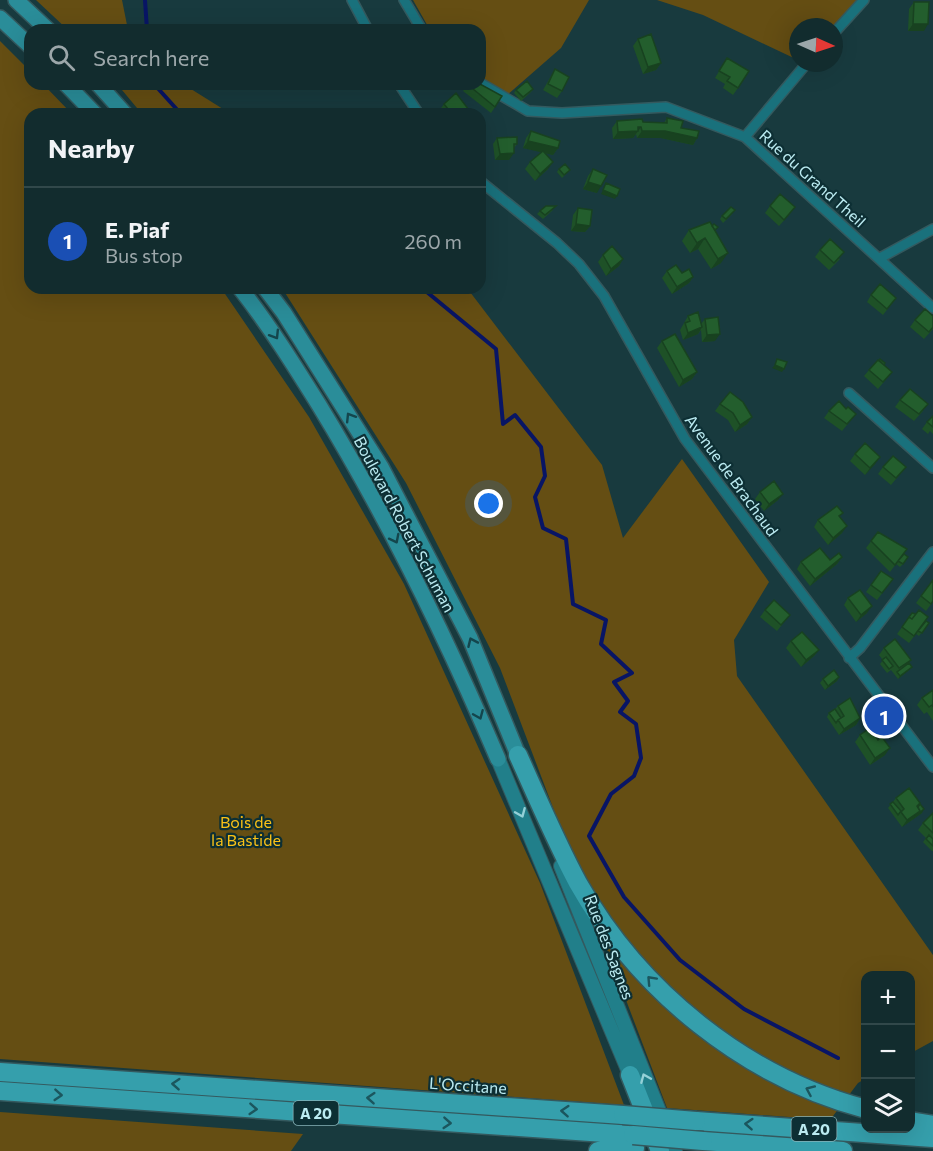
<!DOCTYPE html>
<meta charset="utf-8">
<style>
:root{--surface:#122c2e;--page:#1b3436;--text:#f1f3f6;--muted:#9ca7aa;--line:#31484a;--accent:#d6ab8b}
body{margin:0;font-family:Commissioner,sans-serif;background:var(--page);color:var(--text)}
.controls{position:absolute;right:18px;bottom:18px;display:grid;overflow:hidden;border-radius:12px;box-shadow:0 6px 24px #0002}
.controls button{width:54px;height:54px;display:grid;place-items:center;padding:0;border:0;border-bottom:2px solid var(--line);background:var(--surface);color:var(--text);font:30px sans-serif}
.compass{position:absolute;left:789px;top:18px;width:54px;height:54px;border-radius:50%;background:var(--surface);box-shadow:0 6px 24px #0002;rotate:93deg}
.you{position:absolute;left:489px;top:504px;width:21px;height:21px;margin:-15px;border:4px solid #fff;border-radius:50%;background:#1a73e8;box-shadow:0 0 0 9px #1a73e833}
.badge{display:grid;place-items:center;width:39px;height:39px;border-radius:50%;background:var(--accent);color:#fff;font-size:20px;font-weight:700}
.pin{position:absolute;translate:-50% -50%;border:3px solid #fff;box-shadow:0 2px 6px #0006}
.list{margin:0;padding:0;list-style:none}
h2{display:flex;justify-content:space-between;align-items:center;height:78px;margin:0;padding:0 24px;font-size:26px}
h2 small{font-size:20px;font-weight:400;color:var(--muted)}
.list li{display:grid;grid-template-columns:39px 1fr auto;gap:18px;align-items:center;box-sizing:border-box;height:108px;padding:0 24px;border-top:2px solid var(--line)}
.list b{display:block;font-size:22px;white-space:nowrap}
.list p{margin:0;font-size:20px;white-space:nowrap;color:var(--muted)}
.list em{font-size:20px;font-style:normal;color:var(--muted)}
.icon{flex:none;width:33px;height:33px;fill:none;stroke:currentColor;stroke-width:2;stroke-linecap:round;stroke-linejoin:round}
.map{position:relative;flex:none;width:933px;height:1151px;overflow:hidden}
.search{position:absolute;background:var(--surface);box-shadow:0 6px 24px #0002;left:24px;top:24px;width:462px;height:66px;display:flex;align-items:center;gap:15px;box-sizing:border-box;padding:0 21px;border-radius:18px;color:var(--muted);font-size:22px}
.panel{position:absolute;background:var(--surface);box-shadow:0 6px 24px #0002;left:24px;top:108px;width:462px;height:186px;border-radius:18px}
.map>svg:first-child{display:block}
.green{fill:#654e13}
.lines{fill:none;stroke-linecap:round;stroke-linejoin:round}
.stream{stroke:#081565;stroke-width:4}
.street-casing{stroke:#34595e;stroke-width:12}
.secondary-casing{stroke:#34595e;stroke-width:16}
.primary-casing{stroke:#34595e;stroke-width:18}
.highway-casing{stroke:#34595e;stroke-width:21}
.street{stroke:#19717c;stroke-width:9}
.secondary{stroke:#217f8a;stroke-width:14}
.primary{stroke:#2a8d99;stroke-width:15}
.highway{stroke:#359fac;stroke-width:18}
.highway-bridge-casing{stroke:#34595e;stroke-width:21;stroke-linecap:butt}
.highway-bridge{stroke:#359fac;stroke-width:18}
.wall{fill:#1e5127}
.shaded-wall{fill:#184220}
.building{fill:#235e2d;stroke:#184220;stroke-width:1.5}
.oneway{stroke:#14464d}
.oneway2{stroke:#94d0d7}
.oneway3{stroke:#1b565e}
.labels{text-anchor:middle;dominant-baseline:central;stroke-width:4.5;stroke-linejoin:round;paint-order:stroke}
.shield{fill:#0d2f34;stroke:#87b3b8;stroke-width:1.5}
.shield-label{font-size:15px;font-weight:bold;fill:#bbebf1}
.street-label{font-size:16px;fill:#bbebf1;stroke:#0d2f34}
.park-label{font-size:16px;fill:#f9c117;stroke:#0d2f34}
</style>
<div class="map">
<svg width="933" height="1151" viewBox="0 0 933 1151">
<rect width="100%" height="100%" fill="#183a3e"/>
<!-- green -->
<path class="green" d="M 36,0 L 122,0 L 128,30 L 68,30 Z
M 413,0 L 589,0 L 561,48 L 506,96 L 480,78 L 480,30 L 430,30 Z
M 657,0 L 860,0 L 834,27 L 798,27 L 798,60 L 703,15 Z
M 0,41 L 30,71 L 30,84 L 43,84 L 72,114 L 30,114 L 30,288 L 221,288 L 309,417 L 404,584 L 540,883 L 624,1105 L 0,1059 Z
M 117,84 L 183,84 L 231,114 L 142,114 Z
M 282,288 L 467,288 L 602,465 L 623,538 L 682,459 L 769,582 L 734,640 L 737,676 L 933,955 L 933,1041 L 911,1053 L 910,976 L 866,976 L 865,1079 L 858,1083 L 830,1120 L 667,1108 L 500,668 L 406,483 Z
M 0,1112 L 303,1134 L 291,1151 L 0,1151 Z"/>
<g class="lines">
<!-- stream -->
<path class="stream" d="M 145,0 L 147,30
M 154,84 L 181,114
M 422,288 L 496,349 L 503,424 L 515,415 L 541,447 L 545,476 L 535,497 L 543,528 L 566,539 L 573,604 L 606,620 L 601,644 L 632,673 L 614,682 L 628,701 L 620,712 L 636,724 L 641,758 L 634,776 L 611,794 L 589,836 L 624,897 L 680,960 L 744,1009 L 838,1058"/>
<defs>
<path id="street" d="M 352,0 L 368,30
M 404,0 L 422,30
M 834,33 L 864,0
M 480,83 L 528,111 L 562,113 L 666,107 L 745,137 L 933,308
M 399,84 L 419,114
M 745,137 L 807,63
M 480,181 L 557,243 L 579,264 L 604,296 L 685,439 L 933,767
M 880,258 L 933,229
M 849,393 L 933,468
M 849,658 L 860,648 L 933,552"/>
<path id="secondary" d="M 498,759 L 634,1084
M 561,866 L 675,1151"/>
<path id="primary" d="M 16,0 L 48,30
M 0,18 L 30,46
M 66,84 L 95,114
M 98,84 L 125,114
M 240,288 C 269,325 294,365 319,405 C 388,518 446,637 498,759
M 265,288 L 284,313 L 381,467 L 470,638 L 518,755"/>
<path id="highway" d="M 518,755 C 537,797 556,842 578,883 C 639,991 745,1077 866,1109
M 0,1072 L 623,1115
M 630,1075 L 660,1151
M 0,1091 L 633,1135
M 696,1121 L 933,1138
M 910,1121 L 933,1125
M 703,1141 L 843,1151
M 598,1151 L 635,1148"/>
</defs>
<!-- street casing -->
<use href="#street" class="street-casing"/>
<!-- secondary casing -->
<use href="#secondary" class="secondary-casing"/>
<!-- primary casing -->
<use href="#primary" class="primary-casing"/>
<!-- highway casing -->
<use href="#highway" class="highway-casing"/>
<!-- street -->
<use href="#street" class="street"/>
<!-- secondary -->
<use href="#secondary" class="secondary"/>
<!-- primary -->
<use href="#primary" class="primary"/>
<!-- highway -->
<use href="#highway" class="highway"/>
<defs>
<path id="highway-bridge" d="M 623,1115 L 696,1121
M 633,1135 L 703,1141"/>
</defs>
<!-- highway-bridge casing -->
<use href="#highway-bridge" class="highway-bridge-casing"/>
<!-- highway-bridge -->
<use href="#highway-bridge" class="highway-bridge"/>
</g>
<!-- wall -->
<path class="wall" d="M 914,2 L 924,31 L 908,31 L 909,9 Z
M 638,39 L 661,63 L 656,70 L 643,74 L 633,46 Z
M 727,58 L 738,88 L 733,95 L 723,88 L 725,84 L 715,78 Z
M 555,69 L 562,91 L 557,98 L 543,90 Z
M 468,84 L 495,107 L 491,113 L 463,91 Z
M 533,89 L 531,92 L 521,101 L 514,93 L 516,90 Z
M 444,104 L 466,114 L 441,114 L 439,111 Z
M 667,118 L 697,138 L 693,145 L 661,138 L 637,138 L 636,134 L 633,138 L 613,139 L 612,128 L 617,121 L 664,123 Z
M 531,131 L 558,148 L 553,155 L 545,153 L 548,169 L 535,181 L 525,169 L 530,162 L 542,152 L 523,148 L 526,138 Z
M 497,138 L 517,144 L 514,148 L 509,160 L 495,160 L 493,144 Z
M 559,169 L 570,170 L 562,178 L 557,172 Z
M 593,169 L 597,193 L 583,189 L 588,176 Z
M 770,206 L 790,214 L 779,226 L 765,213 Z
M 578,208 L 590,226 L 585,232 L 571,231 L 573,215 Z
M 553,210 L 543,219 L 537,214 L 540,211 Z
M 732,214 L 723,223 L 720,219 L 722,216 Z
M 689,230 L 715,231 L 721,263 L 711,269 L 698,249 L 690,253 L 682,241 Z
M 820,250 L 840,259 L 829,270 L 815,257 Z
M 603,255 L 623,259 L 619,266 L 606,276 L 598,262 Z
M 667,271 L 682,273 L 693,277 L 689,283 L 672,294 L 662,278 Z
M 871,295 L 896,298 L 883,315 L 867,302 Z
M 688,316 L 701,324 L 705,319 L 715,341 L 702,342 L 701,330 L 698,334 L 683,340 L 680,330 Z
M 933,316 L 933,329 L 924,339 L 910,327 L 915,320 Z
M 662,341 L 697,372 L 692,379 L 679,387 L 657,348 Z
M 884,365 L 892,372 L 878,389 L 864,376 L 869,370 Z
M 900,400 L 923,411 L 914,421 L 895,407 Z
M 720,404 L 752,417 L 747,424 L 735,432 L 728,420 L 715,411 Z
M 829,411 L 856,414 L 842,431 L 824,418 Z
M 933,416 L 933,434 L 930,431 L 928,434 L 922,429 L 927,422 Z
M 855,454 L 875,464 L 865,475 L 850,461 Z
M 883,467 L 906,467 L 891,485 L 878,474 Z
M 760,492 L 778,500 L 764,511 L 755,499 Z
M 840,517 L 842,533 L 828,545 L 814,527 L 818,520 Z
M 878,532 L 904,554 L 906,561 L 900,567 L 896,564 L 890,572 L 866,548 Z
M 842,557 L 837,564 L 810,586 L 797,569 L 801,562 L 830,560 Z
M 881,571 L 893,579 L 877,600 L 866,592 Z
M 933,580 L 932,603 L 926,611 L 916,603 Z
M 848,598 L 867,613 L 856,622 L 844,605 Z
M 765,610 L 785,621 L 777,631 L 760,617 Z
M 908,619 L 925,622 L 929,623 L 919,636 L 916,634 L 918,631 L 909,643 L 897,634 Z
M 791,641 L 819,650 L 814,656 L 801,667 L 786,648 Z
M 884,648 L 911,660 L 909,663 L 909,670 L 898,679 L 891,670 L 887,673 L 880,664 L 883,660 L 879,655 Z
M 839,677 L 837,681 L 825,690 L 820,683 L 823,679 Z
M 933,690 L 933,721 L 927,712 L 924,714 L 917,705 L 922,698 Z
M 838,706 L 860,718 L 856,725 L 839,735 L 827,717 L 829,713 L 835,709 Z
M 860,735 L 878,740 L 885,755 L 870,765 L 855,742 Z
M 896,798 L 919,805 L 922,813 L 902,827 L 888,808 Z
M 933,813 L 933,851 L 932,851 L 923,842 L 926,838 L 918,830 L 923,823 Z"/>
<!-- shaded-wall -->
<path class="shaded-wall" d="M 913,24 L 928,24 L 924,31 L 908,31 Z
M 661,63 L 656,70 L 643,74 L 648,67 Z
M 638,127 L 641,127 L 633,138 L 613,139 L 618,132 Z
M 642,131 L 665,131 L 697,138 L 693,145 L 661,138 L 637,138 Z
M 528,141 L 558,148 L 553,155 L 523,148 Z
M 514,153 L 509,160 L 495,160 L 500,154 Z
M 553,162 L 548,169 L 535,181 L 540,174 Z
M 588,182 L 601,186 L 597,193 L 583,189 Z
M 603,190 L 617,196 L 615,199 L 601,194 Z
M 576,224 L 590,226 L 585,232 L 571,231 Z
M 705,238 L 698,249 L 690,253 L 697,243 Z
M 728,253 L 721,263 L 711,269 L 718,259 Z
M 623,259 L 619,266 L 606,276 L 611,269 Z
M 693,277 L 689,283 L 672,294 L 677,287 Z
M 702,327 L 698,334 L 683,340 L 688,333 Z
M 720,334 L 715,341 L 702,342 L 707,335 Z
M 775,365 L 784,369 L 782,372 L 772,368 Z
M 697,372 L 692,379 L 679,387 L 683,380 Z
M 752,417 L 747,424 L 735,432 L 740,425 Z
M 880,457 L 875,464 L 865,475 L 870,468 Z
M 783,494 L 778,500 L 764,511 L 769,504 Z
M 847,526 L 842,533 L 828,545 L 833,538 Z
M 842,557 L 837,564 L 810,586 L 815,579 Z
M 872,606 L 867,613 L 856,622 L 861,615 Z
M 819,650 L 814,656 L 801,667 L 806,660 Z
M 912,667 L 909,670 L 898,679 L 900,676 Z
M 839,677 L 837,681 L 825,690 L 828,686 Z
M 860,718 L 856,725 L 839,735 L 844,729 Z
M 890,748 L 885,755 L 870,765 L 875,758 Z
M 924,809 L 922,813 L 902,827 L 907,820 L 920,811 Z"/>
<!-- building -->
<path class="building" d="M 914,2 L 929,2 L 928,24 L 913,24 Z
M 651,34 L 661,63 L 648,67 L 638,39 Z
M 727,58 L 749,71 L 738,88 L 727,81 L 730,77 L 719,71 Z
M 555,69 L 569,77 L 562,91 L 548,84 Z
M 527,81 L 533,89 L 523,97 L 516,90 Z
M 467,84 L 480,84 L 502,96 L 495,107 Z
M 456,93 L 469,110 L 464,114 L 452,114 L 444,104 Z
M 667,118 L 683,121 L 681,128 L 699,131 L 697,138 L 665,131 L 642,131 L 641,127 L 638,127 L 638,131 L 618,132 L 617,121 L 642,119 L 643,122 L 667,123 Z
M 531,131 L 560,141 L 558,148 L 528,141 Z
M 517,137 L 517,144 L 514,144 L 514,153 L 500,154 L 497,138 Z
M 543,151 L 553,162 L 540,174 L 530,162 Z
M 565,164 L 570,170 L 564,175 L 559,169 Z
M 593,169 L 607,175 L 601,186 L 588,182 Z
M 606,183 L 620,189 L 617,196 L 603,190 Z
M 780,194 L 795,207 L 784,220 L 770,206 Z
M 546,206 L 556,206 L 545,215 L 540,211 Z
M 731,207 L 735,210 L 726,219 L 722,216 Z
M 578,208 L 592,210 L 590,226 L 576,224 Z
M 710,222 L 728,253 L 718,259 L 705,238 L 697,243 L 689,230 Z
M 714,224 L 718,227 L 715,230 L 712,226 Z
M 830,239 L 844,252 L 834,263 L 820,250 Z
M 612,246 L 623,259 L 611,269 L 603,255 Z
M 676,265 L 682,273 L 689,269 L 693,277 L 677,287 L 667,271 Z
M 880,284 L 896,298 L 887,309 L 871,295 Z
M 925,309 L 933,316 L 933,327 L 929,332 L 915,320 Z
M 698,312 L 702,327 L 688,333 L 685,323 L 690,321 L 688,316 Z
M 718,317 L 720,334 L 707,335 L 705,319 Z
M 675,334 L 697,372 L 683,380 L 662,341 Z
M 777,359 L 787,362 L 784,369 L 775,365 Z
M 880,359 L 885,363 L 884,365 L 879,360 Z
M 878,360 L 892,372 L 883,382 L 869,370 Z
M 910,389 L 928,404 L 919,414 L 900,400 Z
M 730,392 L 743,402 L 752,417 L 740,425 L 733,413 L 720,404 Z
M 839,401 L 846,409 L 848,407 L 856,414 L 847,424 L 829,411 Z
M 933,416 L 933,427 L 927,422 Z
M 865,443 L 880,457 L 870,468 L 855,454 Z
M 893,456 L 906,467 L 896,478 L 883,467 Z
M 774,481 L 783,494 L 769,504 L 760,492 Z
M 837,506 L 843,513 L 839,516 L 847,526 L 833,538 L 818,520 Z
M 878,532 L 907,549 L 895,565 L 871,541 Z
M 820,548 L 830,560 L 839,553 L 842,557 L 815,579 L 801,562 Z
M 904,554 L 908,557 L 903,564 L 898,561 Z
M 881,571 L 893,579 L 882,593 L 871,585 Z
M 933,580 L 933,601 L 931,604 L 921,596 Z
M 860,590 L 872,606 L 861,615 L 848,598 Z
M 774,600 L 790,615 L 781,625 L 765,610 Z
M 919,610 L 928,617 L 914,636 L 902,627 L 909,617 L 912,619 Z
M 912,613 L 916,614 L 912,619 L 909,617 Z
M 926,621 L 929,623 L 922,633 L 918,631 Z
M 802,632 L 819,650 L 806,660 L 791,641 Z
M 895,639 L 911,660 L 899,668 L 884,648 Z
M 886,657 L 893,666 L 889,669 L 882,660 Z
M 909,663 L 912,667 L 900,676 L 897,672 Z
M 834,670 L 839,677 L 828,686 L 823,679 Z
M 933,690 L 933,707 L 932,705 L 929,707 L 922,698 Z
M 850,698 L 860,718 L 844,729 L 838,720 L 844,716 L 838,706 Z
M 835,709 L 841,718 L 838,720 L 836,723 L 829,713 Z
M 870,728 L 878,740 L 882,737 L 890,748 L 875,758 L 860,735 Z
M 909,788 L 920,803 L 917,806 L 920,811 L 907,820 L 901,812 L 904,809 L 896,798 Z
M 893,802 L 901,811 L 898,815 L 890,804 Z
M 920,804 L 924,809 L 918,814 L 920,811 L 918,807 Z
M 933,813 L 933,833 L 923,823 Z
M 929,835 L 933,839 L 933,846 L 926,839 Z"/>
<!-- one-way arrows -->
<defs><path id="oneway-chevron" d="M-2-3.5L2.5 0L-2 3.5" fill="none" stroke-width="1.6" stroke-linecap="round" stroke-linejoin="round" transform="scale(1.5)"/></defs>
<g class="oneway">
<use href="#oneway-chevron" transform="translate(275 335) rotate(58)"/>
<use href="#oneway-chevron" transform="translate(350 417) rotate(-122)"/>
<use href="#oneway-chevron" transform="translate(395 539) rotate(63)"/>
<use href="#oneway-chevron" transform="translate(472 642) rotate(-114)"/>
<use href="#oneway-chevron" transform="translate(479 715) rotate(67)"/>
</g>
<g class="oneway2">
<use href="#oneway-chevron" transform="translate(521 813) rotate(67)"/>
<use href="#oneway-chevron" transform="translate(645 1078) rotate(-113)"/>
</g>
<g class="oneway3">
<use href="#oneway-chevron" transform="translate(651 980) rotate(-133)"/>
<use href="#oneway-chevron" transform="translate(176 1084) rotate(-176)"/>
<use href="#oneway-chevron" transform="translate(810 1090) rotate(-156)"/>
<use href="#oneway-chevron" transform="translate(58 1095) rotate(4)"/>
<use href="#oneway-chevron" transform="translate(371 1098) rotate(-176)"/>
<use href="#oneway-chevron" transform="translate(253 1109) rotate(4)"/>
<use href="#oneway-chevron" transform="translate(565 1111) rotate(-176)"/>
<use href="#oneway-chevron" transform="translate(447 1123) rotate(4)"/>
<use href="#oneway-chevron" transform="translate(749 1124) rotate(-176)"/>
</g>
<g class="labels">
<!-- shield labels -->
<g class="shield">
<rect x="293.5" y="1101" width="45" height="24" rx="4.5"/>
<rect x="791.5" y="1117" width="45" height="24" rx="4.5"/>
</g>
<g class="shield-label">
<text x="316" y="1113">A 20</text>
<text x="814" y="1129">A 20</text>
</g>
<!-- street labels -->
<g class="street-label">
<text transform="translate(813 178) rotate(42)">Rue du Grand Theil</text>
<text transform="translate(732 475) rotate(54)">Avenue de Brachaud</text>
<text transform="translate(405 524) rotate(62)">Boulevard Robert Schuman</text>
<text transform="translate(610 947) rotate(69)">Rue des Sagnes</text>
<text transform="translate(468 1085) rotate(4)">L'Occitane</text>
</g>
<!-- park labels -->
<g class="park-label">
<text x="246" y="821">Bois de<tspan x="246" dy="18">la Bastide</tspan></text>
</g>
</g>
</svg>
<div class="controls">
<button>+</button>
<button>−</button>
<button><svg class="icon" aria-label="layers" viewBox="0 0 24 24"><path d="M12 4l9 5-9 5-9-5zM3 14l9 5 9-5"/></svg></button>
</div>
<svg class="compass" viewBox="-18 -18 36 36"><path d="M0-13l5 13h-10z" fill="#e53935"/><path d="M0 13l5-13h-10z" fill="#9ca7aa"/></svg>
<div class="you"></div>
<div class="pin badge" style="left:884px;top:716px;background:#1a4fb4">1</div>
<div class="search"><svg class="icon" aria-label="search" viewBox="0 0 24 24"><circle cx="10" cy="10" r="6"/><path d="M15 15l6 6"/></svg>Search here</div>
<section class="panel">
<h2>Nearby<small></small></h2>
<ul class="list">
<li><span class="badge" style="background:#1a4fb4">1</span><div><b>E. Piaf</b><p>Bus stop</p></div><em>260 m</em></li>
</ul>
</section>
</div>
